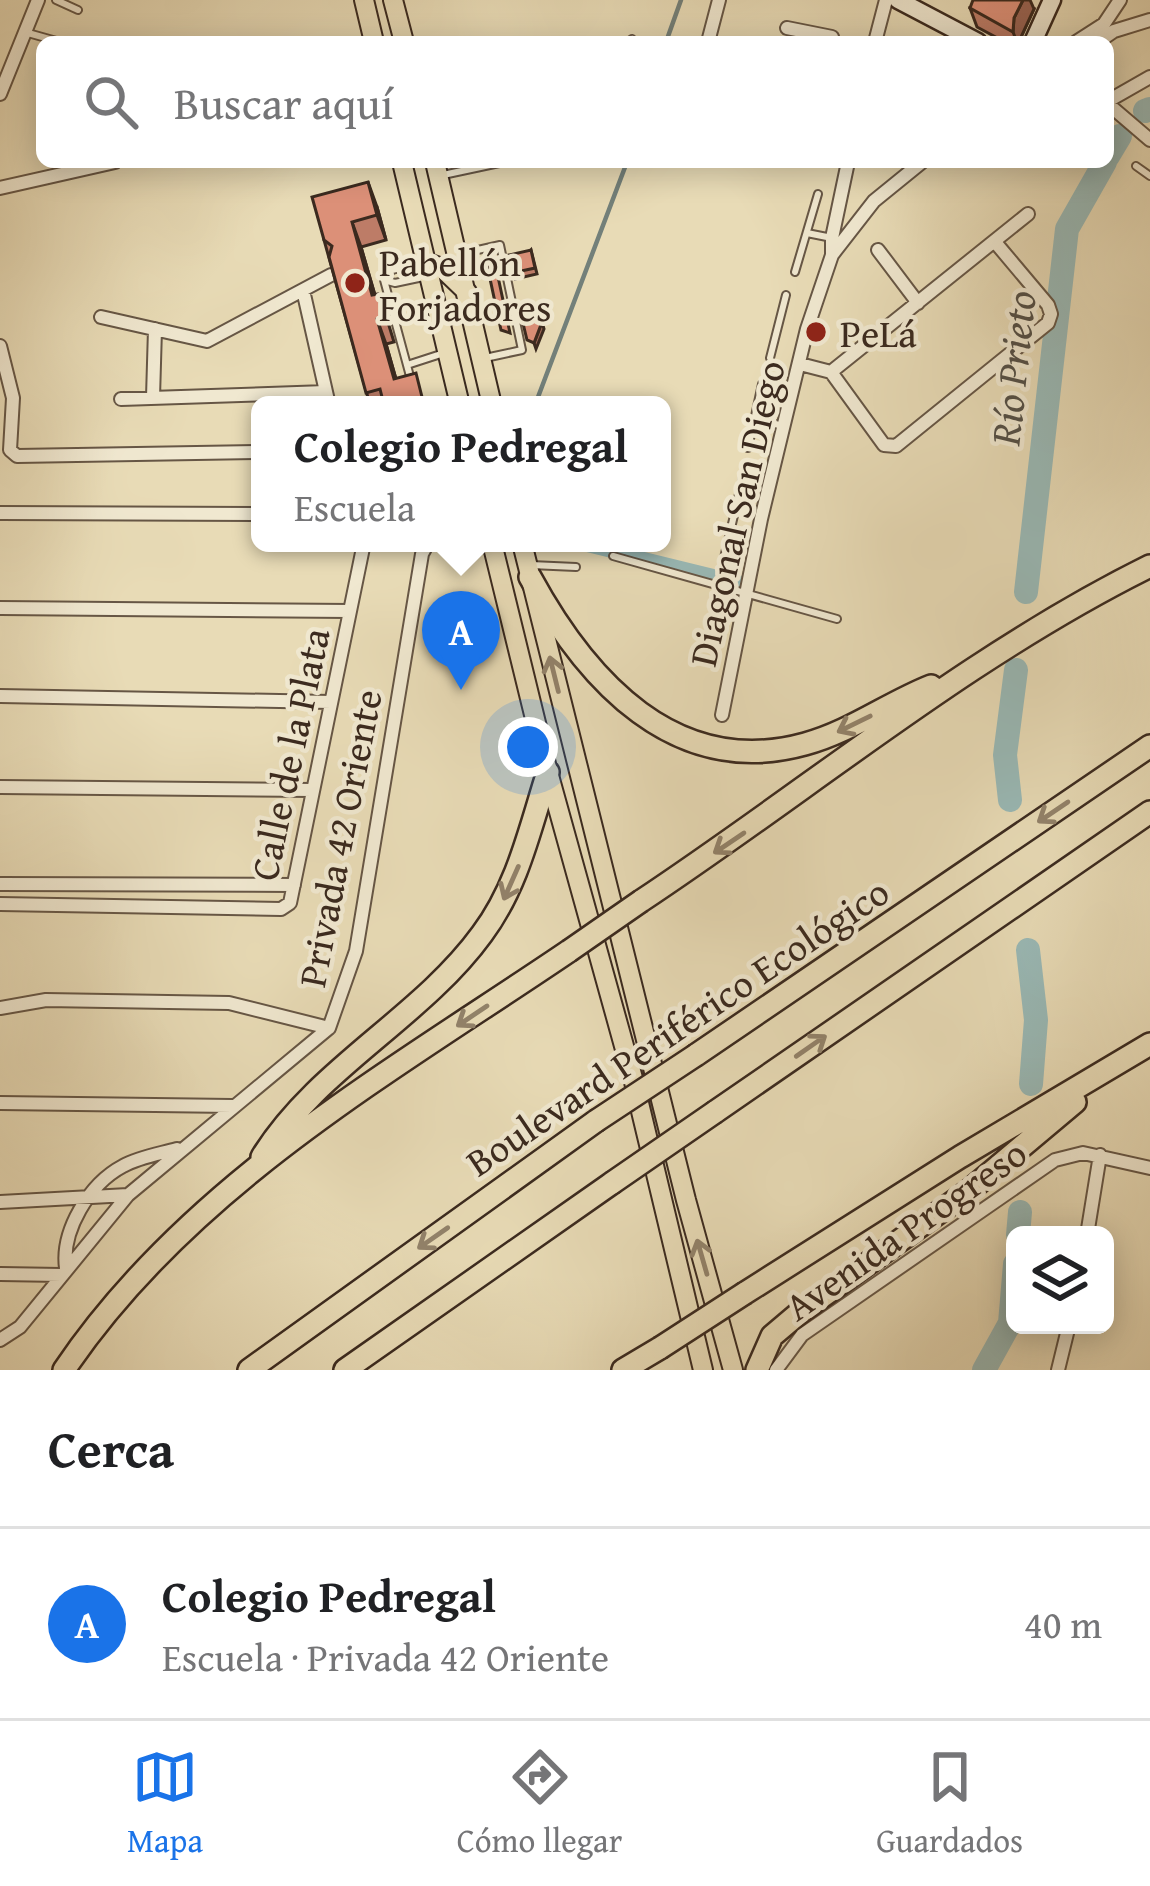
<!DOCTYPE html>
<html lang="es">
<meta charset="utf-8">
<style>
:root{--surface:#fff;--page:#f6f6f6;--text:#202124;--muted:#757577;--line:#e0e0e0;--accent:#1a73e8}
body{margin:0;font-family:"Gentium Book Plus",serif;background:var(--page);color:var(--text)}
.controls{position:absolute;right:36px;bottom:36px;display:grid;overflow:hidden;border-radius:18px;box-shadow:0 6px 30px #0003}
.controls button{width:108px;height:108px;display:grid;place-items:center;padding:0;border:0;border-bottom:3px solid var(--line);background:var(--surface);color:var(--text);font:60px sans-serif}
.you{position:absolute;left:528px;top:747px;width:42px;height:42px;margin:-30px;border:9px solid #fff;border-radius:50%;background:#1a73e8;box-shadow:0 0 0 18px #1a73e833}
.badge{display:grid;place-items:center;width:78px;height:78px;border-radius:50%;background:var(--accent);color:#fff;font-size:39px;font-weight:700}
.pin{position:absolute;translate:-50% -99px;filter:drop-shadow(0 3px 6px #0008)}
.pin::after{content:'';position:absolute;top:63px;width:42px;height:36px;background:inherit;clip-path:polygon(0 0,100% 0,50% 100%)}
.popup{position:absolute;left:251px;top:396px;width:420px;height:156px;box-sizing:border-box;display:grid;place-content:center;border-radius:18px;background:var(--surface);filter:drop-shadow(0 3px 9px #0005);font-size:39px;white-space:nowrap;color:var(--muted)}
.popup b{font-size:45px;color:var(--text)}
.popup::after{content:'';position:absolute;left:50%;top:100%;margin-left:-24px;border:24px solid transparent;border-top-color:var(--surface)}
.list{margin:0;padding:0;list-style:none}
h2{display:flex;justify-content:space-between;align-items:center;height:156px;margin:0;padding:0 48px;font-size:51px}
h2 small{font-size:39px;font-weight:400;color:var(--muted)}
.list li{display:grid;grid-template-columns:78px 1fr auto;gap:36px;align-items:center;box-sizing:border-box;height:192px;padding:0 48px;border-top:3px solid var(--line)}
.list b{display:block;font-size:45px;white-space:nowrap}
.list p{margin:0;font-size:39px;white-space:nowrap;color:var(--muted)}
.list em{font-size:39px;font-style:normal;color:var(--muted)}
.icon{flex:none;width:66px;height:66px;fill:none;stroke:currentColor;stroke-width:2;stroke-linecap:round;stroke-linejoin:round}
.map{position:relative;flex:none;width:1150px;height:1370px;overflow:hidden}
.search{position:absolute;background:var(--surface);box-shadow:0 6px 30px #0003;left:36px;right:36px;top:36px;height:132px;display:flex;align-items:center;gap:30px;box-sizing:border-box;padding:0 42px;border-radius:18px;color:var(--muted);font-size:45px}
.sheet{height:348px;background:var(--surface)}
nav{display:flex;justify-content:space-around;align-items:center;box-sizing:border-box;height:168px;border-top:3px solid var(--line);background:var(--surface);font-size:33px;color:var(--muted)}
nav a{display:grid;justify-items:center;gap:6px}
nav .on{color:var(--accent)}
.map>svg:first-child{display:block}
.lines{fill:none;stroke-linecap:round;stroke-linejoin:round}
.stream{stroke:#73807a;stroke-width:4.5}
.canal{stroke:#99b9b6;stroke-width:14}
.river{stroke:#99b9b6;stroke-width:24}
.lane-casing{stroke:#665645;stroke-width:10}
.street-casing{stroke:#665645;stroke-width:16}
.secondary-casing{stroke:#3b2a1f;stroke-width:21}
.primary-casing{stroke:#3b2a1f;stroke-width:22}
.highway-casing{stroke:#3b2a1f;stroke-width:26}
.lane{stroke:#f0e8d0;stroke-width:6}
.street{stroke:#f0e8d0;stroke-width:12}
.secondary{stroke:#f0e8d0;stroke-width:16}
.primary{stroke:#e8dbb6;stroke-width:18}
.highway{stroke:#e8dbb6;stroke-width:21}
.highway-bridge-casing{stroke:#3b2a1f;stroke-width:26;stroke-linecap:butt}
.highway-bridge{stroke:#e8dbb6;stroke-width:21}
.wall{fill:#bd7c67;stroke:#3b2a1f;stroke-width:3}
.shaded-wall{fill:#9a6554;stroke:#3b2a1f;stroke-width:3}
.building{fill:#dc9078;stroke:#3b2a1f;stroke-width:3}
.oneway{stroke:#92826a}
.poi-dot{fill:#8f2418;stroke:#f0e8d0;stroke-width:4.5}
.labels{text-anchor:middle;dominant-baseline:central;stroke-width:9;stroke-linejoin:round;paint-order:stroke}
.poi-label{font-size:39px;fill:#3b2a1f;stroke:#f0e8d0;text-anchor:start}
.street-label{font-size:39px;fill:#3b2a1f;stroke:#f0e8d0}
.water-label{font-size:42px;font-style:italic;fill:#524e45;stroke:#f0e8d0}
</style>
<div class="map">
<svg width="1150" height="1370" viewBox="0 0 1150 1370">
<rect width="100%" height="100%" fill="#e8dbb6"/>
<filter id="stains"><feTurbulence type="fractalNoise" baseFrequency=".00167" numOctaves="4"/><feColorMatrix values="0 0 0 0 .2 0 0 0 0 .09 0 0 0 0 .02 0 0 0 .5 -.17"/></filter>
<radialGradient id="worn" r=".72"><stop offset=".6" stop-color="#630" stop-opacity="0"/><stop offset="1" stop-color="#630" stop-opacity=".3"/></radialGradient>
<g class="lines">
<!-- stream -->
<path class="stream" d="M 666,42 L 681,0
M 535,405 L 627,162"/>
<!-- canal -->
<path class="canal" d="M 579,543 L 742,583"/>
<!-- river -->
<path class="river" d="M 1145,111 L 1150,109
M 1108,156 L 1120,136
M 1026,592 L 1067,229 L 1105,162
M 1010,800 L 1005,755 L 1016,670
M 1028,950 L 1036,1020 L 1031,1084
M 1018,1235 L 1020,1212
M 984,1370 L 1010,1323 L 1015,1264"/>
<defs>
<path id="lane" d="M 56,0 L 78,10
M 28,33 L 60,42
M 628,42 L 632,39
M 1136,166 L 1150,176
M 443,175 L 504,162
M 807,233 L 832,238
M 460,254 L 500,245 L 522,350 L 485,358
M 422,263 L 392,270 L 384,280 L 395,283 L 428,276
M 795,272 L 818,194
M 384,280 L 411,380
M 770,358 L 786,295
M 407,365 L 444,353
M 756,419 L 783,426
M 748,448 L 762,384
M 613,556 L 837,619
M 724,558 L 743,477
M 531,565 L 576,567"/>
<path id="street" d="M 787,28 L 832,37
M 708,42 L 719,0
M 875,42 L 886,0
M 1076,42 L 1104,24 L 1120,0
M 1098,42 L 1114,31 L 1150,20
M 0,94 L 38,0
M 1108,101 L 1150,77
M 1108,104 L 1150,140
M 0,188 L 115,162
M 878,250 L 918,303
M 832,255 L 874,201 L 922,162
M 303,290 L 329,405
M 101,317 L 207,341 L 331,275
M 0,346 L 13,398 L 10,450 L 17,456 L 260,452
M 800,364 L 831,372 L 1028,214
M 831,372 L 884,445 L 896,446 L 1048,323 L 1051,314 L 1048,305 L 995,242
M 153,397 L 155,329
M 121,399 L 326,392
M 0,513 L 260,514
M 0,608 L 350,611
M 0,696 L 331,702
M 722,715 L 761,519 L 807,329 L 832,255 L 832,238 L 848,162
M 0,787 L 313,790
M 0,884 L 294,885
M 0,904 L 281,909 L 290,903 L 364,543
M 0,1008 L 46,1000 L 229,1003 L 329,1028
M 0,1103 L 232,1106
M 0,1202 L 128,1195
M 1087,1235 L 1100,1155
M 66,1268 C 61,1231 89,1184 123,1166 C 139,1157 159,1154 177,1149
M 0,1274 L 61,1275
M 0,1340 L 20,1327 L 128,1195 L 329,1028 L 356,951 L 422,554 L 428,543
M 776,1370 L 802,1335 L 1055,1160 L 1083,1153 L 1150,1168
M 1058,1370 L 1069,1325"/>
<path id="secondary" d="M 898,0 L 978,42
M 1033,42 L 1052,0"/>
<path id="primary" d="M 364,0 L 374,42
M 393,0 L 404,42
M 402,162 L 460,405
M 435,162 L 492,405
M 425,262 L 442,268 L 467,292
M 492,543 L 548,772 L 634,1082 L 703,1370
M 522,543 L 686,1200 L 733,1370"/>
<path id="highway" d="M 530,577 C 586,680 675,780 805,744 C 850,732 888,703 931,686
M 641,901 C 810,789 968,656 1150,566
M 696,1055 L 1150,746
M 715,1112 L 1150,812
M 262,1157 C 317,1068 421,1018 482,934 C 518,886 530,828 548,772
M 745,1293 L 960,1157 L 1150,1044
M 64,1370 C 188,1186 389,1073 569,951
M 249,1370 L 596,1121
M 345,1370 L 612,1183
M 623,1370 L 660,1348
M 757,1370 L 772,1336 L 798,1314 L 970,1190 L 1075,1102"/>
</defs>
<!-- lane casing -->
<use href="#lane" class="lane-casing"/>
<!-- street casing -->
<use href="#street" class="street-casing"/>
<!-- secondary casing -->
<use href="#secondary" class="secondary-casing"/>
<!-- primary casing -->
<use href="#primary" class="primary-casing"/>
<!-- highway casing -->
<use href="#highway" class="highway-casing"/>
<!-- lane -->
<use href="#lane" class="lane"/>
<!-- street -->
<use href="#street" class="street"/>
<!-- secondary -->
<use href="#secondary" class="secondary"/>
<!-- primary -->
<use href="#primary" class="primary"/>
<!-- highway -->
<use href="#highway" class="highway"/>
<defs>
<path id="highway-bridge" d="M 569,951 L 641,901
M 596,1121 L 696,1055
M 612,1183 L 715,1112
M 660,1348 L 745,1293"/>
</defs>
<!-- highway-bridge casing -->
<use href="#highway-bridge" class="highway-bridge-casing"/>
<!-- highway-bridge -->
<use href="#highway-bridge" class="highway-bridge"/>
</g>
<!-- wall -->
<path class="wall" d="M 970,8 L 1034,9 L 1021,37 L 1021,42 L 1005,42 L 977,27 Z
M 377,207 L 386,240 L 361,247 L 375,295 L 387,319 L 394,342 L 386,344 L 396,379 L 427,405 L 370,405 L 324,240 Z
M 531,250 L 537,274 L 515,279 L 512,273 Z"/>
<!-- shaded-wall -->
<path class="shaded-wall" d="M 1023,0 L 1030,0 L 1034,9 L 1021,37 L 1021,42 L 1017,42 L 1013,32 L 1014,18 Z
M 368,182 L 377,207 L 386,240 L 377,215 Z
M 352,222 L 361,247 L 382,320 L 372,295 Z
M 377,319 L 386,344 L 403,404 L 394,379 Z
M 542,322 L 544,329 L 536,349 L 534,343 Z"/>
<!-- building -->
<path class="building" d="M 973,0 L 1023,0 L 1014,18 L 1013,32 L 970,8 Z
M 368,182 L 377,215 L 352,222 L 372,295 L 378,294 L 384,317 L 377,319 L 394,379 L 416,373 L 424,405 L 384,405 L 380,389 L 366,393 L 329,257 L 332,246 L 324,240 L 312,197 Z
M 531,250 L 535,268 L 512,273 L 509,255 Z
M 494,258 L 510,333 L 501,330 L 486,260 Z
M 521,315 L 542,322 L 534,343 L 527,340 Z"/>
<!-- one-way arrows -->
<defs><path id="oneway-shaft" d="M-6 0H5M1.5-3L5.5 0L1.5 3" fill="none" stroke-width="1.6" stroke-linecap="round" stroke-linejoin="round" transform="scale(3)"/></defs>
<g class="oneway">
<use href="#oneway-shaft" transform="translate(554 674) rotate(-104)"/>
<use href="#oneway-shaft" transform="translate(854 724) rotate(154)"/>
<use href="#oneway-shaft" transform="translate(1053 812) rotate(146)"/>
<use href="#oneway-shaft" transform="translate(729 843) rotate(146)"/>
<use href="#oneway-shaft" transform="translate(511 883) rotate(114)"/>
<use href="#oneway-shaft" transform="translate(472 1016) rotate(146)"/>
<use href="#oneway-shaft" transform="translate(811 1046) rotate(-35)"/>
<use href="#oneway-shaft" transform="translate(433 1238) rotate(145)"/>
<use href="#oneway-shaft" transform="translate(702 1257) rotate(-106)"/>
</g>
<!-- markers -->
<g class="poi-dot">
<circle cx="355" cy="283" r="12"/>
<circle cx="816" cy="332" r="12"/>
</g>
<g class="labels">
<!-- poi labels -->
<g class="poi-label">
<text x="379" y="261">Pabellón<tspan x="379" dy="45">Forjadores</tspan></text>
<text x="840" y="332">PeLá</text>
</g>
<!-- street labels -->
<g class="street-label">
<text transform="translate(736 513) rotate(-77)">Diagonal San Diego</text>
<text transform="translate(289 754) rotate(-78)">Calle de la Plata</text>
<text transform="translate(339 838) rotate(-79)">Privada 42 Oriente</text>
<text transform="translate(677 1026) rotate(-34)">Boulevard Periférico Ecológico</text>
<text transform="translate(905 1229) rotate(-35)">Avenida Progreso</text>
</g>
<!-- water labels -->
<g class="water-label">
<text transform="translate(1012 368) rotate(-84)">Río Prieto</text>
</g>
</g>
<rect width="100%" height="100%" filter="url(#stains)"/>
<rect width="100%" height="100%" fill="url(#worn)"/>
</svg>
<div class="controls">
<button><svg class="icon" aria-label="layers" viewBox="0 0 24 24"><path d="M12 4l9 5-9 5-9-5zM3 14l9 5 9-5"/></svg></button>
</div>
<div class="you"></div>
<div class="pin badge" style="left:461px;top:690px">A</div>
<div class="popup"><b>Colegio Pedregal</b>Escuela</div>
<div class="search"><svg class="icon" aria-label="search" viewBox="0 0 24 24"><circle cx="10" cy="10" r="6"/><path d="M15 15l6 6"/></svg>Buscar aquí</div>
</div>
<section class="sheet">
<h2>Cerca<small></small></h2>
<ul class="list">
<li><span class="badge">A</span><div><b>Colegio Pedregal</b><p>Escuela · Privada 42 Oriente</p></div><em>40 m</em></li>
</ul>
</section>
<nav>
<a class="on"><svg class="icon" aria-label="map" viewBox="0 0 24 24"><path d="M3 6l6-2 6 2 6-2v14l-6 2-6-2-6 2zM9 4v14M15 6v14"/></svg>Mapa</a>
<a><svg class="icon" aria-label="directions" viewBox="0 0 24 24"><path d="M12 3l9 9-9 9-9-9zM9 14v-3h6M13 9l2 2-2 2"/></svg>Cómo llegar</a>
<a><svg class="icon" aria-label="saved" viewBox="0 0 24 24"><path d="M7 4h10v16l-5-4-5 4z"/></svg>Guardados</a>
</nav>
